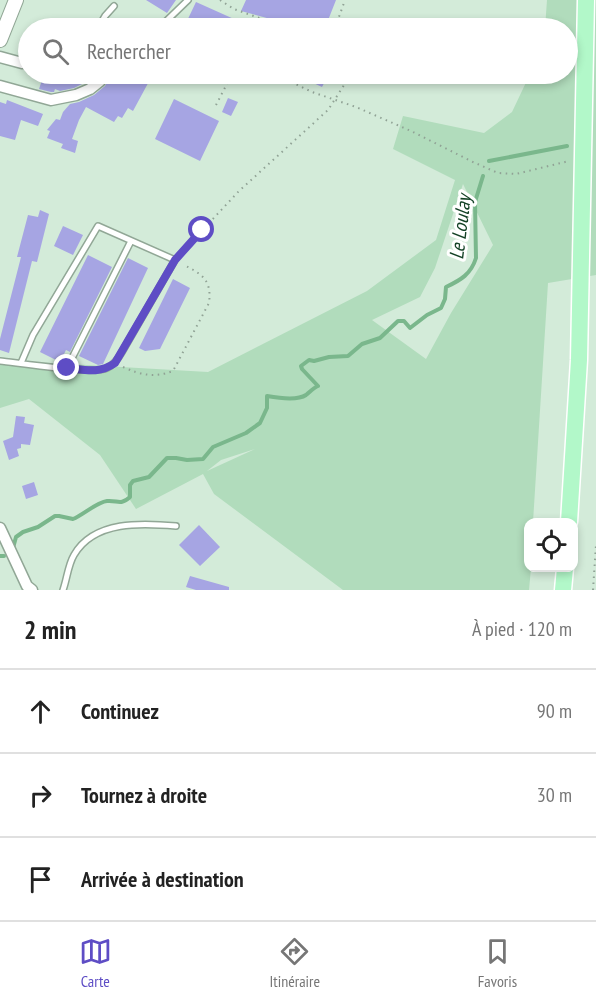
<!DOCTYPE html>
<html lang="fr">
<meta charset="utf-8">
<style>
:root{--surface:#fff;--page:#f6f6f6;--text:#222;--muted:#767676;--line:#e0e0e0;--accent:#5e4dc5}
body{margin:0;font-family:"PT Sans Narrow",sans-serif;background:var(--page);color:var(--text)}
.controls{position:absolute;right:18px;bottom:18px;display:grid;overflow:hidden;border-radius:12px;box-shadow:0 3px 9px #0003}
.controls button{width:54px;height:54px;display:grid;place-items:center;padding:0;border:0;border-bottom:2px solid var(--line);background:var(--surface);color:var(--text);font:30px sans-serif}
.stop{position:absolute;width:18px;height:18px;margin:-14px;border:4px solid #5e4dc5;border-radius:50%;background:#fff}
.stop.end{background:#5e4dc5;border-color:#fff;box-shadow:0 2px 6px #0008}
.list{margin:0;padding:0;list-style:none}
h2{display:flex;justify-content:space-between;align-items:center;height:78px;margin:0;padding:0 24px;font-size:26px}
h2 small{font-size:20px;font-weight:400;color:var(--muted)}
.list li{display:grid;grid-template-columns:39px 1fr auto;gap:18px;align-items:center;box-sizing:border-box;height:84px;padding:0 24px;border-top:2px solid var(--line)}
.list b{display:block;font-size:22px;white-space:nowrap}
.list em{font-size:20px;font-style:normal;color:var(--muted)}
.icon{flex:none;width:33px;height:33px;fill:none;stroke:currentColor;stroke-width:2;stroke-linecap:round;stroke-linejoin:round}
.map{position:relative;flex:none;width:596px;height:590px;overflow:hidden}
.search{position:absolute;background:var(--surface);box-shadow:0 3px 9px #0003;left:18px;right:18px;top:18px;height:66px;display:flex;align-items:center;gap:15px;box-sizing:border-box;padding:0 21px;border-radius:33px;color:var(--muted);font-size:22px}
.sheet{height:330px;background:var(--surface)}
nav{display:flex;justify-content:space-around;align-items:center;box-sizing:border-box;height:84px;border-top:2px solid var(--line);background:var(--surface);font-size:16px;color:var(--muted)}
nav a{display:grid;justify-items:center;gap:3px}
nav .on{color:var(--accent)}
.map>svg:first-child{display:block}
.green{fill:#b1dcbc;fill-rule:evenodd}
.lines{fill:none;stroke-linecap:round;stroke-linejoin:round}
.stream{stroke:#7ab78c;stroke-width:4}
.building{fill:#a6a5e3}
.service-casing{stroke:#91a796;stroke-width:8}
.minor-casing{stroke:#91a796;stroke-width:13}
.tertiary-casing{stroke:#91a796;stroke-width:16}
.primary-casing{stroke:#fff;stroke-width:19}
.path{stroke:#90a295;stroke-width:2;stroke-dasharray:1.5 4.5;stroke-linecap:butt}
.service{stroke:#fff;stroke-width:5}
.minor{stroke:#fff;stroke-width:10}
.tertiary{stroke:#fff;stroke-width:14}
.primary{stroke:#b2f8c9;stroke-width:16}
.route{stroke:#5e4dc5;stroke-width:8}
.labels{text-anchor:middle;dominant-baseline:central;stroke-width:6;stroke-linejoin:round;paint-order:stroke}
.water-label{font-size:20px;font-style:italic;fill:#144226;stroke:#fff}
</style>
<div class="map">
<svg width="596" height="590" viewBox="0 0 596 590">
<rect width="100%" height="100%" fill="#d3ebd9"/>
<!-- green -->
<path class="green" d="M 547,0 L 596,0 L 596,275 L 548,283 L 533,522 L 528,522 L 528,568 L 531,568 L 529,590 L 343,590 L 214,494 L 203,474 L 136,509 L 100,455 L 29,399 L 0,408 L 0,360 L 208,372 L 367,291 L 436,240 L 455,180 L 393,149 L 403,116 L 484,133 L 512,112 L 530,74 L 568,74 L 568,28 L 545,28 ZM 463,184 L 493,245 L 451,313 L 426,359 L 372,320 L 420,297 L 435,268 ZM 255,449 L 207,471 L 221,460 Z"/>
<g class="lines">
<!-- stream -->
<path class="stream" d="M 489,161 L 567,146
M 13,548 L 16,537 L 23,532 L 38,527 L 55,516 L 59,516 L 73,519 C 83,515 97,502 107,501 C 118,500 120,506 130,497 L 130,485 L 133,481 L 149,477 L 167,458 L 176,458 L 187,460 L 203,459 L 213,447 L 246,433 L 260,423 L 267,408 L 267,396 C 278,398 297,401 306,395 C 310,392 313,388 318,386 L 302,369 L 301,366 L 309,360 L 314,361 L 329,357 L 348,356 L 362,344 L 380,338 L 398,321 L 404,321 L 410,328 L 427,315 L 441,308 L 445,299 L 446,287 C 461,280 471,274 476,258 L 475,202 L 483,176
M 0,556 L 4,556"/>
</g>
<!-- building -->
<path class="building" d="M 146,0 L 176,0 L 167,13 Z
M 246,0 L 336,0 L 325,28 L 303,28 L 241,11 Z
M 196,2 L 254,28 L 197,28 L 186,23 Z
M 44,74 L 93,74 L 94,76 L 86,82 L 74,88 L 60,91 L 55,89 L 54,92 L 51,92 L 39,89 Z
M 122,74 L 153,74 L 133,111 L 128,108 L 122,118 L 118,116 L 114,122 L 86,107 L 79,120 L 72,139 L 78,141 L 75,153 L 61,148 L 63,144 L 47,138 L 50,131 L 47,130 L 56,119 L 60,120 L 63,112 L 70,104 L 79,102 L 94,95 L 105,86 L 108,80 L 116,84 Z
M 294,74 L 329,74 L 322,87 Z
M 228,98 L 238,102 L 231,116 L 222,112 Z
M 174,99 L 219,121 L 200,161 L 155,139 Z
M 7,100 L 43,114 L 38,126 L 21,120 L 15,140 L 0,136 L 0,102 L 6,104 Z
M 40,210 L 49,214 L 37,262 L 32,261 L 9,353 L 0,350 L 0,339 L 21,257 L 17,257 L 28,215 L 38,217 Z
M 63,226 L 83,235 L 73,255 L 54,246 Z
M 88,255 L 112,267 L 70,352 L 66,350 L 60,362 L 40,352 Z
M 128,258 L 148,268 L 103,364 L 98,365 L 79,356 Z
M 173,279 L 190,288 L 160,349 L 145,351 L 139,348 Z
M 16,416 L 25,417 L 24,423 L 34,425 L 30,445 L 21,444 L 21,448 L 17,449 L 19,456 L 9,460 L 3,441 L 13,437 Z
M 34,482 L 38,495 L 26,499 L 22,486 Z
M 199,525 L 220,547 L 200,566 L 179,545 Z
M 190,576 L 229,587 L 229,590 L 196,590 L 186,587 Z"/>
<g class="lines">
<defs>
<path id="service" d="M 98,28 L 105,16 L 114,6
M 159,28 L 188,0
M 0,361 C 19,363 94,375 107,368 C 114,365 118,359 122,352 L 175,260 L 98,226 L 33,335 L 21,363
M 67,368 L 131,241
M 63,590 C 67,579 68,565 74,555 C 94,520 143,523 176,526"/>
<path id="minor" d="M 0,57 L 22,63 L 28,62
M 0,86 L 51,100 L 76,95 L 90,89 L 100,81 L 102,74
M 0,528 L 27,586 L 32,590"/>
<path id="tertiary" d="M 0,40 L 16,0"/>
<path id="primary" d="M 569,522 L 579,360 L 586,0
M 563,590 L 565,568"/>
</defs>
<!-- service casing -->
<use href="#service" class="service-casing"/>
<!-- minor casing -->
<use href="#minor" class="minor-casing"/>
<!-- tertiary casing -->
<use href="#tertiary" class="tertiary-casing"/>
<!-- primary casing -->
<use href="#primary" class="primary-casing"/>
<!-- path -->
<path class="path" d="M 220,0 L 234,9 L 287,28
M 176,23 L 186,28
M 335,28 L 345,0
M 275,74 L 312,92 L 356,107 L 411,131 L 473,162 L 498,173 L 516,174 L 569,161
M 216,105 L 232,74
M 180,254 L 239,191 L 328,110 L 346,82 L 349,74
M 123,367 C 141,375 154,378 173,371 L 209,303 C 212,280 202,274 184,265
M 593,590 L 596,545"/>
<!-- service -->
<use href="#service" class="service"/>
<!-- minor -->
<use href="#minor" class="minor"/>
<!-- tertiary -->
<use href="#tertiary" class="tertiary"/>
<!-- primary -->
<use href="#primary" class="primary"/>
</g>
<g class="lines">
<!-- route -->
<path class="route" d="M 67,368 C 86,370 99,374 115,363 L 175,260 L 202,230"/>
</g>
<g class="labels">
<!-- water labels -->
<g class="water-label">
<text transform="translate(460 227) rotate(-83)">Le Loulay</text>
</g>
</g>
</svg>
<div class="controls">
<button><svg class="icon" aria-label="locate" viewBox="0 0 24 24"><circle cx="12" cy="12" r="6"/><path d="M12 2v4M12 18v4M2 12h4M18 12h4"/></svg></button>
</div>
<div class="stop" style="left:202px;top:230px"></div>
<div class="stop end" style="left:67px;top:368px"></div>
<div class="search"><svg class="icon" aria-label="search" viewBox="0 0 24 24"><circle cx="10" cy="10" r="6"/><path d="M15 15l6 6"/></svg>Rechercher</div>
</div>
<section class="sheet">
<h2>2 min<small>À pied · 120 m</small></h2>
<ul class="list">
<li><svg class="icon" aria-label="ahead" viewBox="0 0 24 24"><path d="M12 20V5M6 11l6-6 6 6"/></svg><div><b>Continuez</b></div><em>90 m</em></li>
<li><svg class="icon" aria-label="right" viewBox="0 0 24 24"><path d="M7 20v-9h11M14 6l5 5-5 5"/></svg><div><b>Tournez à droite</b></div><em>30 m</em></li>
<li><svg class="icon" aria-label="arrive" viewBox="0 0 24 24"><path d="M6 21V4h12l-3 4 3 4H6"/></svg><div><b>Arrivée à destination</b></div></li>
</ul>
</section>
<nav>
<a class="on"><svg class="icon" aria-label="map" viewBox="0 0 24 24"><path d="M3 6l6-2 6 2 6-2v14l-6 2-6-2-6 2zM9 4v14M15 6v14"/></svg>Carte</a>
<a><svg class="icon" aria-label="directions" viewBox="0 0 24 24"><path d="M12 3l9 9-9 9-9-9zM9 14v-3h6M13 9l2 2-2 2"/></svg>Itinéraire</a>
<a><svg class="icon" aria-label="saved" viewBox="0 0 24 24"><path d="M7 4h10v16l-5-4-5 4z"/></svg>Favoris</a>
</nav>
